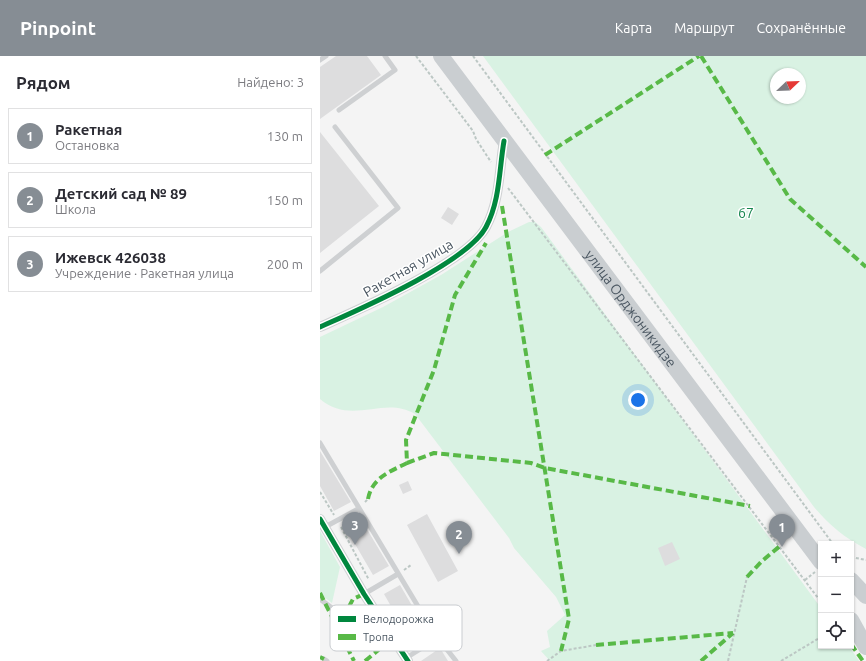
<!DOCTYPE html>
<html lang="ru">
<meta charset="utf-8">
<style>
:root{--surface:#fff;--page:#f7f7f7;--text:#2b2b33;--muted:#7c7c81;--line:#e1e1e2;--accent:#868d94}
body{margin:0;font-family:Ubuntu,sans-serif;background:var(--page);color:var(--text)}
.controls{position:absolute;right:12px;bottom:12px;display:grid;overflow:hidden;border-radius:0px;box-shadow:0 1px 3px #0004}
.controls button{width:36px;height:36px;display:grid;place-items:center;padding:0;border:0;border-bottom:1px solid var(--line);background:var(--surface);color:var(--text);font:20px sans-serif}
.compass{position:absolute;left:450px;top:12px;width:36px;height:36px;border-radius:50%;background:var(--surface);box-shadow:0 1px 3px #0004;rotate:67deg}
.you{position:absolute;left:318px;top:344px;width:14px;height:14px;margin:-10px;border:3px solid #fff;border-radius:50%;background:#1a73e8;box-shadow:0 0 0 6px #1a73e833}
.badge{display:grid;place-items:center;width:26px;height:26px;border-radius:50%;background:var(--accent);color:#fff;font-size:13px;font-weight:700}
.pin{position:absolute;translate:-50% -33px;filter:drop-shadow(0 1px 2px #0008)}
.pin::after{content:'';position:absolute;top:21px;width:14px;height:12px;background:inherit;clip-path:polygon(0 0,100% 0,50% 100%)}
.list{margin:0;padding:0;list-style:none}
h2{display:flex;justify-content:space-between;align-items:center;height:52px;margin:0;padding:0 16px;font-size:17px}
h2 small{font-size:13px;font-weight:400;color:var(--muted)}
.list li{display:grid;grid-template-columns:26px 1fr auto;gap:12px;align-items:center;box-sizing:border-box;height:56px;margin:0 8px 8px;padding:0 8px;border:1px solid var(--line);border-radius:0px}
.list b{display:block;font-size:15px;white-space:nowrap}
.list p{margin:0;font-size:13px;white-space:nowrap;color:var(--muted)}
.list em{font-size:13px;font-style:normal;color:var(--muted)}
.icon{flex:none;width:22px;height:22px;fill:none;stroke:currentColor;stroke-width:2;stroke-linecap:round;stroke-linejoin:round}
.map{position:relative;flex:none;width:546px;height:605px;overflow:hidden}
header{display:flex;align-items:center;gap:24px;box-sizing:border-box;height:56px;padding:0 20px;background:var(--accent);color:#fff}
header strong{font-size:19px}
nav{display:flex;gap:22px;margin-inline-start:auto;font-size:14px}
main{display:flex}
aside{flex:1;background:var(--surface)}
.map>svg:first-child{display:block}
.green{fill:#d9f2e3;fill-rule:evenodd}
.building{fill:#ddddde}
.lines{fill:none;stroke-linecap:round;stroke-linejoin:round}
.path{stroke:#bcc7c4;stroke-width:2;stroke-dasharray:3 2;stroke-linecap:butt}
.service{stroke:#ced0d2;stroke-width:5}
.minor{stroke:#ced0d2;stroke-width:10}
.primary{stroke:#caced1;stroke-width:16}
.quiet{stroke:#58b947;stroke-width:4;stroke-dasharray:8 4;stroke-linecap:butt}
.cycleway-casing{stroke:#fff;stroke-width:8}
.cycleway{stroke:#00873e;stroke-width:5}
.labels{text-anchor:middle;dominant-baseline:central;stroke-width:3;stroke-linejoin:round;paint-order:stroke}
.park-label{font-size:14px;fill:#17864f;stroke:#fff}
.street-label{font-size:14px;fill:#4a5661;stroke:#fff}
.key{fill:#fff;stroke:#c9ccd0;stroke-width:1}
.key-label{font-size:11px;fill:#4a5661}
</style>
<header>
<strong>Pinpoint</strong>
<nav><a>Карта</a><a>Маршрут</a><a>Сохранённые</a></nav>
</header>
<main>
<aside>
<h2>Рядом<small>Найдено: 3</small></h2>
<ul class="list">
<li><span class="badge">1</span><div><b>Ракетная</b><p>Остановка</p></div><em>130 m</em></li>
<li><span class="badge">2</span><div><b>Детский сад № 89</b><p>Школа</p></div><em>150 m</em></li>
<li><span class="badge">3</span><div><b>Ижевск 426038</b><p>Учреждение · Ракетная улица</p></div><em>200 m</em></li>
</ul>
</aside>
<div class="map">
<svg width="546" height="605" viewBox="0 0 546 605">
<rect width="100%" height="100%" fill="#f4f4f4"/>
<!-- green -->
<path class="green" d="M 163,0 L 546,0 L 546,493 C 525,482 509,469 494,451 ZM 456,18 L 480,18 L 480,42 L 456,42 Z
M 209,166 L 215,166 L 221,171 L 501,552 L 501,590 L 529,590 L 539,605 L 230,605 L 221,595 L 230,591 L 227,575 L 245,559 L 236,541 L 194,492 L 189,482 L 95,358 C 64,339 32,370 0,343 L 0,281 L 63,251 L 121,219 L 188,176 Z
M 0,475 L 20,511 L 12,547 L 0,538 Z"/>
<!-- building -->
<path class="building" d="M 16,0 L 47,0 L 61,19 L 0,63 L 0,11 Z
M 0,76 L 59,150 L 0,197 Z
M 128,151 L 139,158 L 132,169 L 121,162 Z
M 0,395 L 31,446 L 14,455 L 0,430 Z
M 88,425 L 92,434 L 83,438 L 79,429 Z
M 107,458 L 138,515 L 118,526 L 87,469 Z
M 39,460 L 69,510 L 53,519 L 24,469 Z
M 352,486 L 360,503 L 345,510 L 338,492 Z
M 80,529 L 108,577 L 92,587 L 64,538 Z
M 120,592 L 128,605 L 101,605 Z"/>
<g class="lines">
<!-- path -->
<path class="path" d="M 96,0 L 153,75 L 156,83 L 171,106
M 153,0 L 513,488
M 188,132 L 501,546
M 0,436 L 14,459
M 45,446 L 48,443
M 21,471 L 49,524
M 531,501 L 546,504
M 84,514 L 91,509
M 485,524 L 495,516
M 227,605 L 241,595 L 276,589
M 408,605 L 427,521
M 461,605 L 501,581"/>
<!-- service -->
<path class="service" d="M 0,4 L 6,0
M 19,54 L 75,14 L 65,0
M 0,215 L 78,152 L 15,71
M 0,387 L 114,577 L 136,605
M 5,471 L 38,453
M 44,538 L 78,518
M 0,543 L 12,552 L 69,580
M 86,602 L 118,582
M 4,603 L 7,605"/>
<!-- minor -->
<path class="minor" d="M 0,271 C 38,254 147,207 166,171 C 180,145 179,114 184,85
M 0,463 L 44,538 L 88,605"/>
<!-- primary -->
<g class="primary">
<path id="s1" d="M 121,0 L 501,506"/>
<path d="M 531,524 L 546,540"/>
<path d="M 531,564 L 546,591"/>
</g>
<!-- quiet -->
<path class="quiet" d="M 381,0 L 470,143 L 546,211
M 225,99 L 379,0
M 182,150 L 249,563 L 241,595
M 87,407 L 114,397 L 211,407 L 225,412 L 430,450
M 48,443 C 52,422 69,416 87,407 L 86,384 L 114,314 L 135,239 L 166,187
M 427,521 L 442,505 L 460,490
M 0,537 L 34,605
M 18,572 L 33,543 L 44,538
M 531,588 L 543,605
M 276,589 L 413,577
M 0,601 L 4,603
M 45,605 L 73,582
M 381,605 L 413,577"/>
<defs>
<path id="cycleway" d="M 0,271 C 38,254 147,207 166,171 C 180,145 179,114 184,85
M 0,463 L 44,538 L 88,605"/>
</defs>
<!-- cycleway casing -->
<use href="#cycleway" class="cycleway-casing"/>
<!-- cycleway -->
<use href="#cycleway" class="cycleway"/>
</g>
<g class="labels">
<!-- park labels -->
<g class="park-label">
<text x="426" y="157">67</text>
</g>
<!-- street labels -->
<g class="street-label">
<text transform="translate(88 212) rotate(-30)">Ракетная улица</text>
<text stroke="none"><textPath href="#s1" startOffset="316">улица Орджоникидзе</textPath></text>
</g>
</g>
<!-- legend -->
<rect x="10" y="549" width="132" height="46" rx="6" class="key"/>
<rect x="18" y="560" width="18" height="6" fill="#00873e"/>
<rect x="18" y="578" width="18" height="6" fill="#58b947"/>
<g class="key-label">
<text x="43" y="567">Велодорожка</text>
<text x="43" y="585">Тропа</text>
</g>
</svg>
<div class="controls">
<button>+</button>
<button>−</button>
<button><svg class="icon" aria-label="locate" viewBox="0 0 24 24"><circle cx="12" cy="12" r="6"/><path d="M12 2v4M12 18v4M2 12h4M18 12h4"/></svg></button>
</div>
<svg class="compass" viewBox="-18 -18 36 36"><path d="M0-13l5 13h-10z" fill="#e53935"/><path d="M0 13l5-13h-10z" fill="#7c7c81"/></svg>
<div class="you"></div>
<div class="pin badge" style="left:462px;top:491px">1</div>
<div class="pin badge" style="left:139px;top:498px">2</div>
<div class="pin badge" style="left:35px;top:489px">3</div>
</div>
</main>
